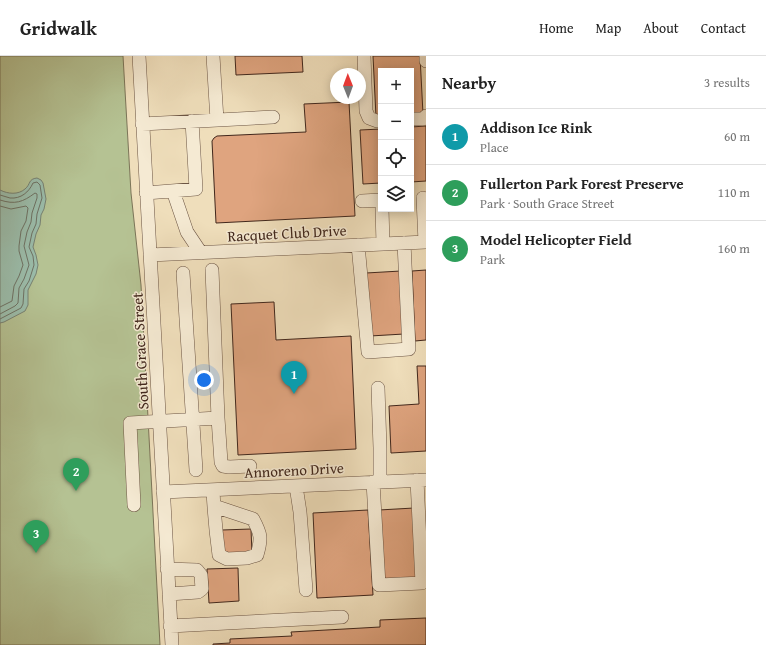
<!DOCTYPE html>
<meta charset="utf-8">
<style>
:root{--surface:#fff;--page:#f2f2f2;--text:#222;--muted:#767676;--line:#e0e0e0;--accent:#8f2418}
body{margin:0;font-family:"Gentium Book Plus",serif;background:var(--page);color:var(--text)}
.controls{position:absolute;right:12px;top:12px;display:grid;overflow:hidden;border-radius:0px;box-shadow:0 2px 10px #0003}
.controls button{width:36px;height:36px;display:grid;place-items:center;padding:0;border:0;border-bottom:1px solid var(--line);background:var(--surface);color:var(--text);font:20px sans-serif}
.compass{position:absolute;left:330px;top:12px;width:36px;height:36px;border-radius:50%;background:var(--surface);box-shadow:0 2px 10px #0003;rotate:359deg}
.you{position:absolute;left:204px;top:324px;width:14px;height:14px;margin:-10px;border:3px solid #fff;border-radius:50%;background:#1a73e8;box-shadow:0 0 0 6px #1a73e833}
.badge{display:grid;place-items:center;width:26px;height:26px;border-radius:50%;background:var(--accent);color:#fff;font-size:13px;font-weight:700}
.pin{position:absolute;translate:-50% -33px;filter:drop-shadow(0 1px 2px #0008)}
.pin::after{content:'';position:absolute;top:21px;width:14px;height:12px;background:inherit;clip-path:polygon(0 0,100% 0,50% 100%)}
.list{margin:0;padding:0;list-style:none}
h2{display:flex;justify-content:space-between;align-items:center;height:52px;margin:0;padding:0 16px;font-size:17px}
h2 small{font-size:13px;font-weight:400;color:var(--muted)}
.list li{display:grid;grid-template-columns:26px 1fr auto;gap:12px;align-items:center;box-sizing:border-box;height:56px;padding:0 16px;border-top:1px solid var(--line)}
.list b{display:block;font-size:15px;white-space:nowrap}
.list p{margin:0;font-size:13px;white-space:nowrap;color:var(--muted)}
.list em{font-size:13px;font-style:normal;color:var(--muted)}
.icon{flex:none;width:22px;height:22px;fill:none;stroke:currentColor;stroke-width:2;stroke-linecap:round;stroke-linejoin:round}
.map{position:relative;flex:none;width:426px;height:589px;overflow:hidden}
header{display:flex;align-items:center;gap:24px;box-sizing:border-box;height:56px;padding:0 20px;background:var(--surface);border-bottom:1px solid var(--line)}
header strong{font-size:19px}
nav{display:flex;gap:22px;margin-inline-start:auto;font-size:14px}
main{display:flex}
aside{flex:1;background:var(--surface)}
.map>svg:first-child{display:block}
.green{fill:#b5c293;stroke:#7b7458}
.water{fill:#9bbdab;stroke:#778172}
.lines{fill:none;stroke-linecap:round;stroke-linejoin:round}
.shore{stroke:#6e7264;stroke-width:1}
.building{fill:#dfa47f;stroke:#41271c}
.minor-casing{stroke:#6c5544;stroke-width:14}
.minor{stroke:#f5ead3;stroke-width:13}
.labels{text-anchor:middle;dominant-baseline:central;stroke-width:3;stroke-linejoin:round;paint-order:stroke}
.street-label{font-size:15px;fill:#41271c;stroke:#f5ead3}
</style>
<header>
<strong>Gridwalk</strong>
<nav><a>Home</a><a>Map</a><a>About</a><a>Contact</a></nav>
</header>
<main>
<div class="map">
<svg width="426" height="589" viewBox="0 0 426 589">
<rect width="100%" height="100%" fill="#efdebb"/>
<filter id="stains"><feTurbulence type="fractalNoise" baseFrequency=".005" numOctaves="4"/><feColorMatrix values="0 0 0 0 .2 0 0 0 0 .09 0 0 0 0 .02 0 0 0 .5 -.17"/></filter>
<radialGradient id="worn" r=".72"><stop offset=".6" stop-color="#630" stop-opacity="0"/><stop offset="1" stop-color="#630" stop-opacity=".3"/></radialGradient>
<!-- green -->
<path class="green" d="M 0,0 L 123,0 L 131,137 L 141,229 L 160,589 L 0,589 Z"/>
<!-- water -->
<path class="water" d="M 37,122 L 41,124 L 43,127 L 46,143 L 44,153 L 41,159 L 40,169 L 36,178 L 33,191 L 36,199 L 38,209 L 36,218 L 28,234 L 28,249 L 25,255 L 4,266 L 0,267 L 0,134 C 8,138 18,139 25,133 C 31,128 28,123 37,122 Z"/>
<g class="lines">
<!-- shore -->
<path class="shore" d="M 0,139 C 3,140 7,141 10,142 C 21,143 29,136 33,127 L 37,126 L 40,129 L 42,142 L 37,158 L 36,168 L 32,177 L 29,191 L 33,200 L 34,209 L 29,225 L 24,233 L 23,248 L 21,252 L 0,263
M 0,144 C 15,149 23,146 35,137 L 37,138 L 37,142 L 32,157 L 31,166 L 27,176 L 24,190 L 29,209 L 24,223 L 19,232 L 18,247 L 15,250 L 0,258
M 0,150 L 11,153 L 26,150 L 28,152 L 26,165 L 21,175 L 19,190 L 19,195 L 23,209 L 19,220 L 14,230 L 12,245 L 0,251"/>
</g>
<!-- building -->
<path class="building" d="M 235,0 L 302,0 L 303,16 L 236,19 Z
M 373,0 L 420,0 L 423,58 L 411,59 L 411,15 L 381,15 L 381,61 L 376,61 Z
M 349,46 L 355,160 L 216,167 L 212,85 L 214,82 L 217,80 L 306,76 L 304,48 Z
M 426,70 L 426,125 L 411,126 L 411,71 Z
M 381,73 L 381,127 L 363,128 L 360,74 Z
M 426,214 L 426,284 L 415,285 L 412,215 Z
M 401,215 L 404,278 L 370,280 L 366,217 Z
M 274,246 L 276,284 L 351,280 L 356,393 L 238,399 L 231,248 Z
M 417,310 L 426,310 L 426,395 L 391,397 L 389,350 L 419,348 Z
M 414,452 L 417,522 L 383,524 L 379,454 Z
M 368,454 L 373,539 L 317,542 L 313,457 Z
M 251,473 L 252,498 L 224,500 L 222,474 Z
M 238,512 L 239,545 L 209,547 L 207,513 Z
M 426,562 L 426,589 L 213,589 L 213,588 L 230,587 L 230,583 L 292,580 L 291,576 L 380,571 L 380,564 Z"/>
<g class="lines">
<defs>
<path id="minor" d="M 139,0 L 172,589
M 213,0 L 217,64
M 364,0 L 366,55 L 369,62 L 377,65 L 381,65
M 426,0 L 426,5
M 411,63 L 423,63 L 426,60
M 142,68 L 273,61
M 173,135 L 187,176 L 201,197
M 146,137 L 196,133 L 192,65
M 423,142 L 425,186
M 362,145 L 381,144
M 382,153 L 383,188
M 358,189 L 368,296 L 409,293 L 404,187
M 150,199 L 426,186
M 183,217 L 196,414
M 378,332 L 380,392 L 380,426
M 218,362 L 221,406 L 223,410 L 229,411 L 250,410
M 373,426 L 379,529 L 422,527 L 417,424
M 296,430 L 300,456 L 306,534
M 213,434 C 214,456 216,477 219,499 L 227,503 L 247,502 L 257,499 C 262,482 261,478 253,463 L 214,450
M 163,436 L 426,424
M 134,449 L 130,367 L 218,362 L 212,214
M 167,513 L 197,514 L 201,519 L 202,533 L 198,536 L 169,538
M 170,570 L 342,561"/>
</defs>
<!-- minor casing -->
<use href="#minor" class="minor-casing"/>
<!-- minor -->
<use href="#minor" class="minor"/>
</g>
<g class="labels">
<!-- street labels -->
<g class="street-label">
<text transform="translate(287 177) rotate(-3)">Racquet Club Drive</text>
<text transform="translate(140 295) rotate(-93)">South Grace Street</text>
<text transform="translate(294 414) rotate(-3)">Annoreno Drive</text>
</g>
</g>
<rect width="100%" height="100%" filter="url(#stains)"/>
<rect width="100%" height="100%" fill="url(#worn)"/>
</svg>
<div class="controls">
<button>+</button>
<button>−</button>
<button><svg class="icon" aria-label="locate" viewBox="0 0 24 24"><circle cx="12" cy="12" r="6"/><path d="M12 2v4M12 18v4M2 12h4M18 12h4"/></svg></button>
<button><svg class="icon" aria-label="layers" viewBox="0 0 24 24"><path d="M12 4l9 5-9 5-9-5zM3 14l9 5 9-5"/></svg></button>
</div>
<svg class="compass" viewBox="-18 -18 36 36"><path d="M0-13l5 13h-10z" fill="#e53935"/><path d="M0 13l5-13h-10z" fill="#767676"/></svg>
<div class="you"></div>
<div class="pin badge" style="left:294px;top:338px;background:#0f9aa8">1</div>
<div class="pin badge" style="left:76px;top:435px;background:#2e9e5b">2</div>
<div class="pin badge" style="left:36px;top:497px;background:#2e9e5b">3</div>
</div>
<aside>
<h2>Nearby<small>3 results</small></h2>
<ul class="list">
<li><span class="badge" style="background:#0f9aa8">1</span><div><b>Addison Ice Rink</b><p>Place</p></div><em>60 m</em></li>
<li><span class="badge" style="background:#2e9e5b">2</span><div><b>Fullerton Park Forest Preserve</b><p>Park · South Grace Street</p></div><em>110 m</em></li>
<li><span class="badge" style="background:#2e9e5b">3</span><div><b>Model Helicopter Field</b><p>Park</p></div><em>160 m</em></li>
</ul>
</aside>
</main>
